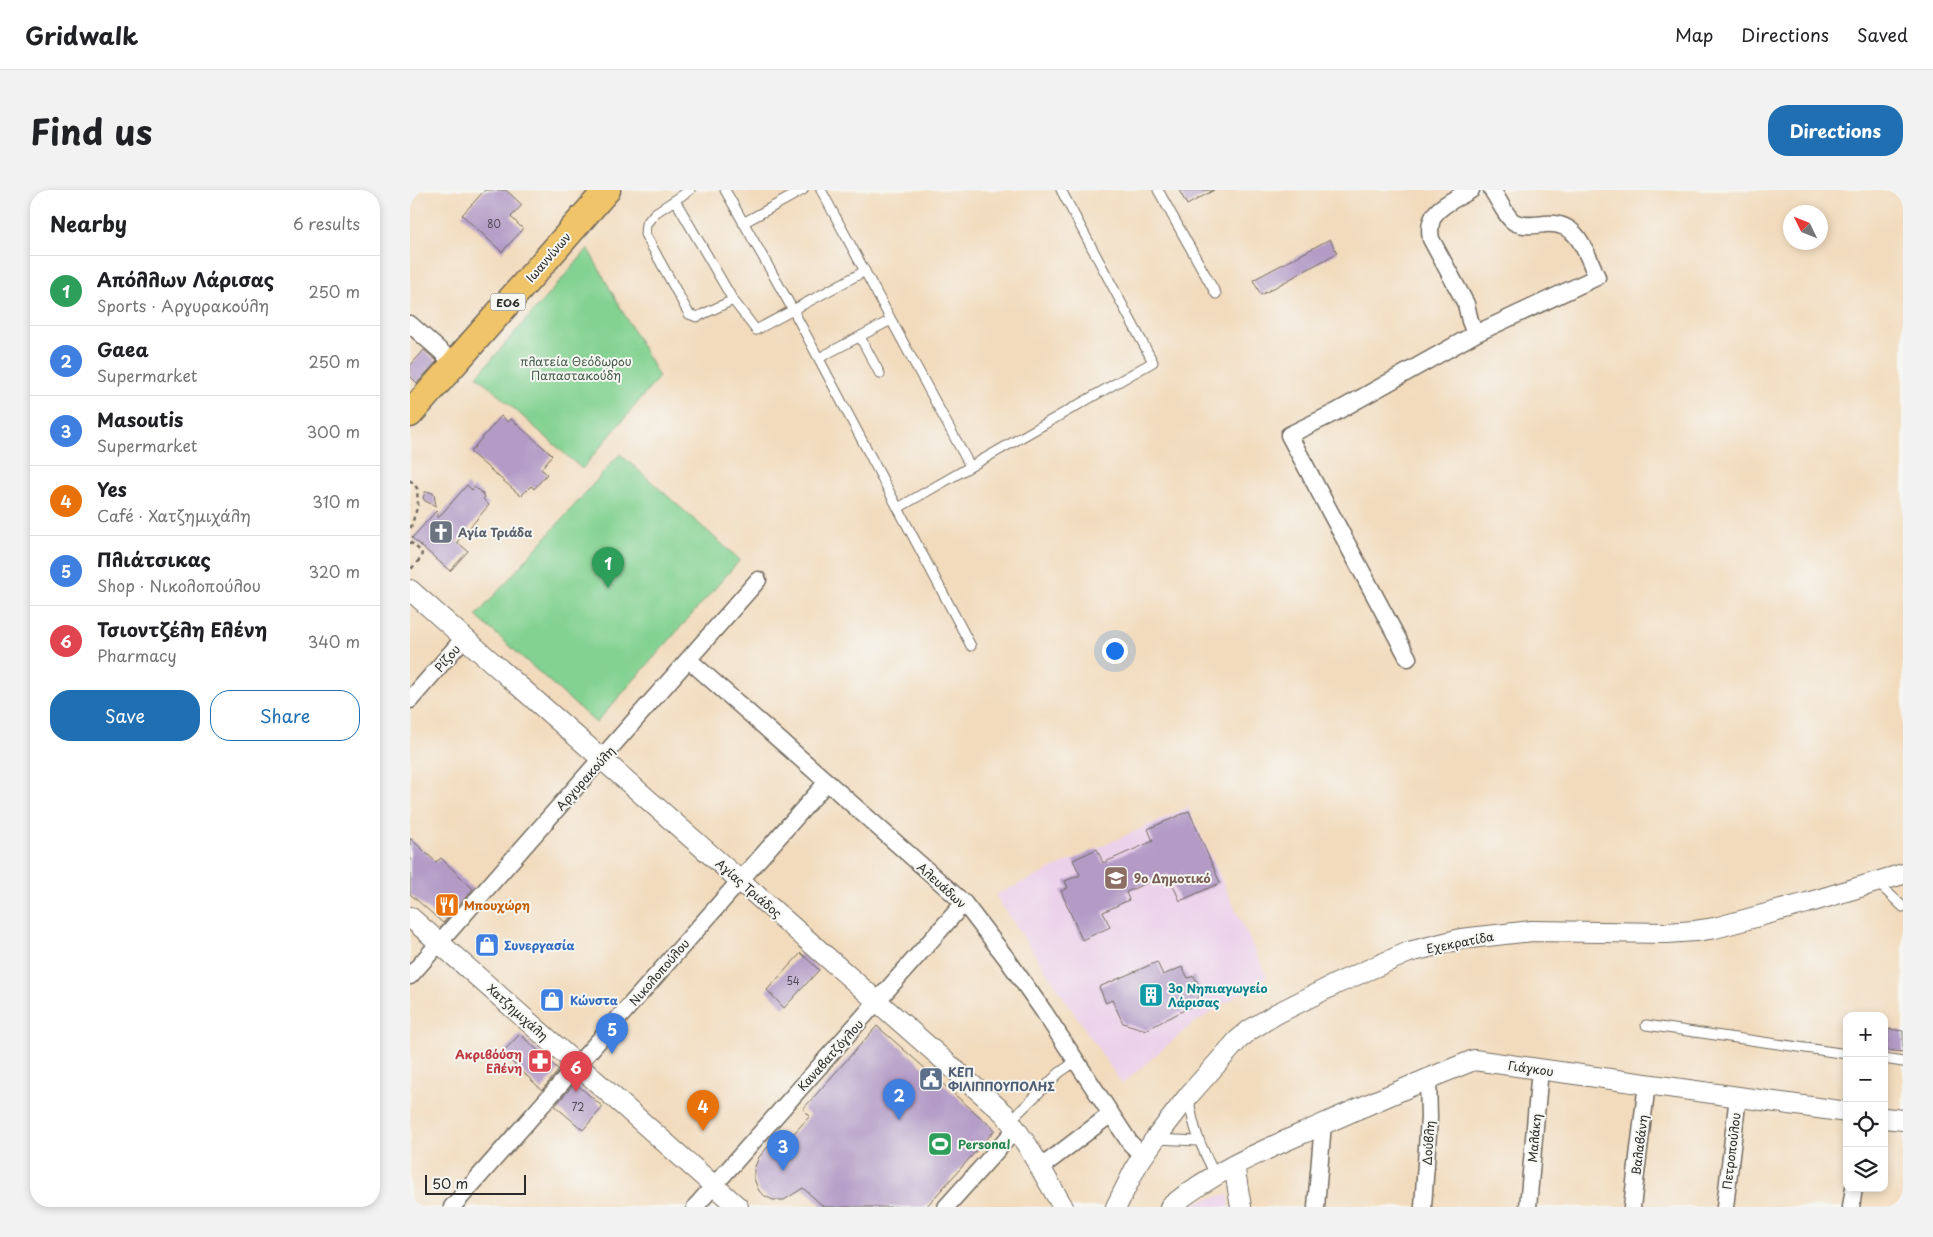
<!DOCTYPE html>
<meta charset="utf-8">
<style>
:root{--surface:#fff;--page:#f2f2f2;--text:#202124;--muted:#757577;--line:#e0e0e0;--accent:#1f6fb2}
body{margin:0;font-family:"Playpen Sans",sans-serif;background:var(--page);color:var(--text)}
.controls{position:absolute;right:15px;bottom:15px;display:grid;overflow:hidden;border-radius:10px;box-shadow:0 2px 8px #0003}
.controls button{width:45px;height:45px;display:grid;place-items:center;padding:0;border:0;border-bottom:1px solid var(--line);background:var(--surface);color:var(--text);font:25px sans-serif}
.compass{position:absolute;left:1373px;top:15px;width:45px;height:45px;border-radius:50%;background:var(--surface);box-shadow:0 2px 8px #0003;rotate:313deg}
.scale{position:absolute;left:15px;bottom:12px;width:101px;box-sizing:border-box;padding-left:5px;border:2px solid #2b2b2b;border-top:0;font-size:14px;line-height:18px;white-space:nowrap;color:#2b2b2b;-webkit-text-stroke:4px #f6f6f2;paint-order:stroke}
.you{position:absolute;left:704px;top:460px;width:18px;height:18px;margin:-12px;border:4px solid #fff;border-radius:50%;background:#1a73e8;box-shadow:0 0 0 8px #1a73e833}
.badge{display:grid;place-items:center;width:32px;height:32px;border-radius:50%;background:var(--accent);color:#fff;font-size:16px;font-weight:700}
.pin{position:absolute;translate:-50% -41px;filter:drop-shadow(0 1px 2px #0008)}
.pin::after{content:'';position:absolute;top:26px;width:18px;height:15px;background:inherit;clip-path:polygon(0 0,100% 0,50% 100%)}
.list{margin:0;padding:0;list-style:none}
h2{display:flex;justify-content:space-between;align-items:center;height:65px;margin:0;padding:0 20px;font-size:21px}
h2 small{font-size:16px;font-weight:400;color:var(--muted)}
.list li{display:grid;grid-template-columns:32px 1fr auto;gap:15px;align-items:center;box-sizing:border-box;height:70px;padding:0 20px;border-top:1px solid var(--line)}
.list b{display:block;font-size:19px;white-space:nowrap}
.list p{margin:0;font-size:16px;white-space:nowrap;color:var(--muted)}
.list em{font-size:16px;font-style:normal;color:var(--muted)}
.actions{display:flex;gap:10px;padding:15px 20px}
.actions a{flex:1;padding:11px 0;border:1px solid var(--accent);border-radius:20px;text-align:center;font-size:18px;color:var(--accent)}
.actions .main{background:var(--accent);color:#fff}
.icon{flex:none;width:28px;height:28px;fill:none;stroke:currentColor;stroke-width:2;stroke-linecap:round;stroke-linejoin:round}
.map{position:relative;flex:none;width:1493px;height:1017px;overflow:hidden;border-radius:20px}
header{display:flex;align-items:center;gap:30px;box-sizing:border-box;height:70px;padding:0 25px;background:var(--surface);border-bottom:1px solid var(--line)}
header strong{font-size:24px}
nav{display:flex;gap:28px;margin-inline-start:auto;font-size:18px}
.intro{display:flex;align-items:center;justify-content:space-between;box-sizing:border-box;height:120px;padding:0 30px}
h1{margin:0;font-size:35px}
.button{padding:12px 22px;border-radius:20px;background:var(--accent);color:#fff;font-size:18px;font-weight:700}
main{display:flex;gap:30px;padding:0 30px}
aside{flex:1;background:var(--surface);border-radius:20px;box-shadow:0 2px 8px #0003}
.map>svg:first-child{display:block}
.built{fill:#ecd1ea}
.green{fill:#83d291;stroke:#577e5e}
.building{fill:#b39bc6}
.lines{fill:none;stroke-linecap:round;stroke-linejoin:round}
.service-casing{stroke:#71695e;stroke-width:11}
.minor-casing{stroke:#71695e;stroke-width:19}
.tertiary-casing{stroke:#71695e;stroke-width:22}
.primary-casing{stroke:#71695e;stroke-width:29}
.path{stroke:#71695e;stroke-width:2.5;stroke-dasharray:4 4;stroke-linecap:butt}
.service{stroke:#fff;stroke-width:9}
.minor{stroke:#fff;stroke-width:16}
.tertiary{stroke:#fff;stroke-width:20}
.primary{stroke:#f0c469;stroke-width:26}
.labels{text-anchor:middle;dominant-baseline:central;stroke-width:4;stroke-linejoin:round;paint-order:stroke}
.number-label{font-size:10px;fill:#4d4752}
.shield{fill:#f6f6f2;stroke:#686867;stroke-width:1}
.shield-label{font-size:11px;font-weight:bold;fill:#2b2b2b}
.street-label{font-size:12px;fill:#2b2b2b;stroke:#f6f6f2}
.park-label{font-size:12px;fill:#455d4a;stroke:#f6f6f2}
.worship-label{font-size:12px;font-weight:bold;fill:#5b616d;stroke:#f6f6f2;text-anchor:start}
.education-label{font-size:12px;font-weight:bold;fill:#785e54;stroke:#f6f6f2;text-anchor:start}
.food-label{font-size:12px;font-weight:bold;fill:#c56008;stroke:#f6f6f2;text-anchor:start}
.shop-label{font-size:12px;font-weight:bold;fill:#366cbe;stroke:#f6f6f2;text-anchor:start}
.culture-label{font-size:12px;font-weight:bold;fill:#0d838f;stroke:#f6f6f2;text-anchor:start}
.health-label{font-size:12px;font-weight:bold;fill:#be3a42;stroke:#f6f6f2;text-anchor:end}
.service-label{font-size:12px;font-weight:bold;fill:#4e5e75;stroke:#f6f6f2;text-anchor:start}
.leisure-label{font-size:12px;font-weight:bold;fill:#27864d;stroke:#f6f6f2;text-anchor:start}
</style>
<header>
<strong>Gridwalk</strong>
<nav><a>Map</a><a>Directions</a><a>Saved</a></nav>
</header>
<div class="intro"><h1>Find us</h1><a class="button">Directions</a></div>
<main>
<aside>
<h2>Nearby<small>6 results</small></h2>
<ul class="list">
<li><span class="badge" style="background:#2e9e5b">1</span><div><b>Απόλλων Λάρισας</b><p>Sports · Αργυρακούλη</p></div><em>250 m</em></li>
<li><span class="badge" style="background:#3f7fe0">2</span><div><b>Gaea</b><p>Supermarket</p></div><em>250 m</em></li>
<li><span class="badge" style="background:#3f7fe0">3</span><div><b>Masoutis</b><p>Supermarket</p></div><em>300 m</em></li>
<li><span class="badge" style="background:#e8710a">4</span><div><b>Yes</b><p>Café · Χατζημιχάλη</p></div><em>310 m</em></li>
<li><span class="badge" style="background:#3f7fe0">5</span><div><b>Πλιάτσικας</b><p>Shop · Νικολοπούλου</p></div><em>320 m</em></li>
<li><span class="badge" style="background:#e0444e">6</span><div><b>Τσιοντζέλη Ελένη</b><p>Pharmacy</p></div><em>340 m</em></li>
</ul>
<div class="actions"><a class="main">Save</a><a>Share</a></div>
</aside>
<div class="map">
<svg width="1493" height="1017" viewBox="0 0 1493 1017">
<rect width="100%" height="100%" fill="#f6f6f2"/>
<filter id="ink" filterUnits="userSpaceOnUse"><feTurbulence type="fractalNoise" baseFrequency=".02" numOctaves="2"/><feDisplacementMap in="SourceGraphic" scale="10" xChannelSelector="R" yChannelSelector="G"/><feConvolveMatrix kernelMatrix="1 2 1 2 8 2 1 2 1" color-interpolation-filters="sRGB"/></filter>
<filter id="wash" filterUnits="userSpaceOnUse"><feTurbulence type="fractalNoise" baseFrequency=".0096" numOctaves="4" result="noise"/><feDisplacementMap in="SourceGraphic" scale="20" xChannelSelector="R" yChannelSelector="G"/><feGaussianBlur stdDeviation="1.12" result="paint"/><feColorMatrix in="noise" values="0 0 0 0 0 0 0 0 0 0 0 0 0 0 0 0 0 1.4 0 .05"/><feComposite in="paint" operator="in"/></filter>
<g filter="url(#wash)">
<rect width="100%" height="100%" fill="#f2dbbd"/>
<!-- built -->
<path class="built" d="M 778,617 L 857,787 L 781,835 L 712,894 L 585,705 Z
M 818,1004 L 820,1017 L 778,1017 L 784,1012 Z"/>
<!-- green -->
<path class="green" d="M 178,59 L 249,187 L 172,279 L 67,186 Z
M 210,264 L 330,370 L 186,533 L 66,426 Z"/>
<g id="blocks">
<!-- building -->
<path class="building" d="M 75,0 L 96,0 L 112,15 L 101,27 L 113,39 L 92,62 L 52,25 Z
M 769,0 L 804,0 L 777,15 Z
M 920,49 L 927,63 L 851,105 L 843,90 Z
M 14,160 L 27,171 L 7,193 L 0,186 L 0,176 Z
M 91,226 L 98,232 L 101,229 L 142,265 L 131,279 L 137,284 L 124,299 L 121,296 L 111,306 L 60,262 Z
M 57,295 L 62,300 L 64,297 L 72,303 L 75,307 L 73,309 L 79,315 L 47,352 L 58,361 L 40,381 L 2,348 L 27,320 L 28,328 Z
M 15,302 L 20,302 L 24,304 L 26,316 L 15,311 L 13,308 Z
M 779,621 L 810,693 L 770,711 L 758,684 L 716,702 L 719,710 L 693,722 L 700,737 L 672,750 L 651,701 L 658,698 L 655,691 L 670,685 L 663,670 L 687,659 L 693,673 L 743,651 L 738,639 Z
M 0,648 L 26,672 L 31,668 L 63,699 L 33,733 L 0,704 Z
M 391,763 L 409,780 L 374,818 L 357,800 Z
M 747,772 L 753,785 L 772,777 L 778,788 L 784,786 L 791,800 L 784,815 L 736,840 L 713,833 L 702,810 L 696,813 L 689,797 Z
M 467,836 L 585,940 L 516,1017 L 414,1017 L 393,998 L 374,1010 L 363,1010 L 355,1006 L 349,1001 L 344,989 L 344,979 L 349,967 L 363,951 L 370,958 L 400,926 L 393,919 Z
M 1479,839 L 1493,841 L 1493,862 L 1476,860 Z
M 110,844 L 149,880 L 132,900 L 92,863 Z
M 165,893 L 193,917 L 173,940 L 145,916 Z"/>
</g>
</g>
<g filter="url(#ink)">
<use href="#blocks" fill-opacity="0" stroke="#71695e" stroke-width="1"/>
<g class="lines">
<defs>
<path id="service" d="M 280,0 L 265,10 L 323,110 L 346,140 L 455,81
M 315,0 L 383,120 L 561,456
M 411,0 L 560,276
M 748,0 L 806,104
M 265,10 L 245,23 L 236,34 L 235,44 L 279,124 L 287,127 L 323,110
M 333,33 L 393,0
M 450,147 L 470,184
M 409,168 L 481,130
M 488,318 L 743,172 L 651,0
M 1467,692 L 1493,717
M 1236,835 L 1437,864
M 1474,869 L 1493,872
M 779,908 C 783,940 791,956 805,985
M 601,930 L 649,883 L 666,871
M 746,949 L 788,951"/>
<path id="minor" d="M 1061,0 C 1039,13 1015,19 1021,49 L 1056,114 L 1060,131 L 1065,144
M 0,134 L 44,173
M 998,468 L 879,245 L 926,222 L 1065,144 L 1187,87 C 1175,61 1169,31 1135,34 C 1124,35 1113,37 1104,32 C 1097,28 1087,7 1082,0
M 279,470 L 554,713 L 597,769 L 634,822 L 720,953 L 733,966
M 0,510 L 54,448
M 0,786 L 348,390
M 630,978 L 701,924
M 42,1017 L 417,592
M 285,1017 L 554,713
M 536,1017 L 606,939
M 906,1017 L 913,934
M 1013,1017 L 1019,928 L 1018,888
M 1118,1017 L 1130,879
M 1222,1017 L 1237,893
M 1315,1017 L 1328,906
M 1441,1017 L 1444,998"/>
<path id="tertiary" d="M 0,400 L 595,924 L 617,955 L 653,1017
M 0,727 L 328,1017
M 1474,928 L 1493,930
M 824,975 L 831,1017
M 706,1017 L 727,975 L 745,949 L 779,905 L 828,850 L 840,840 L 866,824 L 928,793 L 999,762 L 1051,749 L 1122,741 L 1257,743 L 1285,741 L 1305,738 L 1397,713 L 1493,684
M 760,1017 C 802,982 850,962 900,940 C 954,916 1009,892 1064,870 L 1437,922"/>
<path id="primary" d="M 0,224 L 197,0"/>
</defs>
<!-- service casing -->
<use href="#service" class="service-casing"/>
<!-- minor casing -->
<use href="#minor" class="minor-casing"/>
<!-- tertiary casing -->
<use href="#tertiary" class="tertiary-casing"/>
<!-- primary casing -->
<use href="#primary" class="primary-casing"/>
<!-- path -->
<path class="path" d="M 0,290 L 7,298 L 8,315 L 0,340
M 0,352 L 12,362 L 11,368 L 1,379"/>
<!-- service -->
<use href="#service" class="service"/>
<!-- minor -->
<use href="#minor" class="minor"/>
<!-- tertiary -->
<use href="#tertiary" class="tertiary"/>
<!-- primary -->
<use href="#primary" class="primary"/>
</g>
</g>
<!-- icons -->
<defs>
<symbol id="church-square" viewBox="-11 -11 22 22"><rect x="-9" y="-9" width="18" height="18" rx="4" fill="#6b7280" stroke="#f6f6f2"/><path d="M-1.2-6h2.4v3.5h3.3v2.4h-3.3V6h-2.4V-.1h-3.3v-2.4h3.3Z" fill="#fff"/></symbol>
<symbol id="school-square" viewBox="-11 -11 22 22"><rect x="-9" y="-9" width="18" height="18" rx="4" fill="#8d6e63" stroke="#f6f6f2"/><path d="M0-5L7-2L0 1L-7-2ZM-4 1L0 2.5L4 1V4Q0 6-4 4Z" fill="#fff"/></symbol>
<symbol id="restaurant-square" viewBox="-11 -11 22 22"><rect x="-9" y="-9" width="18" height="18" rx="4" fill="#e8710a" stroke="#f6f6f2"/><path d="M-5-6h1v4h1v-4h1v4h1v-4h1v5L-1.5 .5V6h-2V.5L-5-1ZM5-6V6H3V1.5H1.5Q1.5-4 5-6Z" fill="#fff"/></symbol>
<symbol id="shop-square" viewBox="-11 -11 22 22"><rect x="-9" y="-9" width="18" height="18" rx="4" fill="#3f7fe0" stroke="#f6f6f2"/><path d="M-5-2.5h2.3a2.7 3.5 0 0 1 5.4 0H5L5.5 6h-11ZM-1.5-2.5h3a1.5 2.3 0 0 0-3 0Z" fill="#fff"/></symbol>
<symbol id="building-square" viewBox="-11 -11 22 22"><rect x="-9" y="-9" width="18" height="18" rx="4" fill="#0f9aa8" stroke="#f6f6f2"/><path d="M-4-6H4V6H1V3H-1V6H-4ZM-2.5-4.3h1.7v1.8h-1.7ZM.8-4.3h1.7v1.8H.8ZM-2.5-1h1.7V.8h-1.7ZM.8-1h1.7V.8H.8Z" fill="#fff"/></symbol>
<symbol id="pharmacy-square" viewBox="-11 -11 22 22"><rect x="-9" y="-9" width="18" height="18" rx="4" fill="#e0444e" stroke="#f6f6f2"/><path d="M-2-6h4v4h4v4h-4v4h-4v-4h-4v-4h4Z" fill="#fff"/></symbol>
<symbol id="civic-square" viewBox="-11 -11 22 22"><rect x="-9" y="-9" width="18" height="18" rx="4" fill="#5c6f8a" stroke="#f6f6f2"/><path d="M-.6-6.5H3V-4.5H.6V-3L4-1V1h2V6H-6V1h2V-1L-.6-3ZM-1.2 2.5V6h2.4V2.5Z" fill="#fff"/></symbol>
<symbol id="stadium-square" viewBox="-11 -11 22 22"><rect x="-9" y="-9" width="18" height="18" rx="4" fill="#2e9e5b" stroke="#f6f6f2"/><path d="M0-5a6.5 5 0 1 0 0 10a6.5 5 0 1 0 0-10ZM-3.5-1.8h7v3.6h-7Z" fill="#fff"/></symbol>
</defs>
<g fill-rule="evenodd">
<use href="#church-square" x="17" y="328" width="28" height="28"/>
<use href="#school-square" x="692" y="674" width="28" height="28"/>
<use href="#restaurant-square" x="23" y="701" width="28" height="28"/>
<use href="#shop-square" x="63" y="741" width="28" height="28"/>
<use href="#building-square" x="727" y="791" width="28" height="28"/>
<use href="#shop-square" x="128" y="796" width="28" height="28"/>
<use href="#pharmacy-square" x="116" y="857" width="28" height="28"/>
<use href="#civic-square" x="507" y="875" width="28" height="28"/>
<use href="#stadium-square" x="516" y="940" width="28" height="28"/>
</g>
<g class="labels">
<!-- number labels -->
<g class="number-label">
<text x="84" y="33">80</text>
<text x="383" y="790">54</text>
<text x="168" y="916">72</text>
</g>
<!-- shield labels -->
<rect class="shield" x="80.5" y="103.5" width="35" height="17" rx="4"/>
<g class="shield-label">
<text x="98" y="112">ΕΟ6</text>
</g>
<!-- street labels -->
<g class="street-label">
<text transform="translate(138 67) rotate(-49)">Ιωαννίνων</text>
<text transform="translate(37 468) rotate(-49)">Ρίζου</text>
<text transform="translate(175 588) rotate(-48)">Αργυρακούλη</text>
<text transform="translate(532 695) rotate(42)">Αλευάδων</text>
<text transform="translate(339 698) rotate(41)">Αγίας Τριάδος</text>
<text transform="translate(1050 752) rotate(-11)">Εχεκρατίδα</text>
<text transform="translate(249 782) rotate(-49)">Νικολοπούλου</text>
<text transform="translate(108 822) rotate(42)">Χατζημιχάλη</text>
<text transform="translate(420 865) rotate(-48)">Καναβατζόγλου</text>
<text transform="translate(1121 878) rotate(8)">Γιάγκου</text>
<text transform="translate(1124 948) rotate(-85)">Μαλάκη</text>
<text transform="translate(1018 953) rotate(-86)">Δούβλη</text>
<text transform="translate(1229 955) rotate(-83)">Βαλαβάνη</text>
<text transform="translate(1321 961) rotate(-83)">Πετροπούλου</text>
</g>
<!-- park labels -->
<g class="park-label">
<text x="166" y="171">πλατεία Θεόδωρου<tspan x="166" dy="14">Παπαστακούδη</tspan></text>
</g>
<!-- worship labels -->
<g class="worship-label">
<text x="48" y="342">Αγία Τριάδα</text>
</g>
<!-- education labels -->
<g class="education-label">
<text x="724" y="688">9ο Δημοτικό</text>
</g>
<!-- food labels -->
<g class="food-label">
<text x="54" y="715">Μπουχώρη</text>
</g>
<!-- shop labels -->
<g class="shop-label">
<text x="94" y="755">Συνεργασία</text>
<text x="160" y="810">Κώνστα</text>
</g>
<!-- culture labels -->
<g class="culture-label">
<text x="758" y="798">3o Νηπιαγωγείο<tspan x="758" dy="14">Λάρισας</tspan></text>
</g>
<!-- health labels -->
<g class="health-label">
<text x="112" y="864">Ακριβόύση<tspan x="112" dy="14">Ελένη</tspan></text>
</g>
<!-- service labels -->
<g class="service-label">
<text x="538" y="882">ΚΕΠ<tspan x="538" dy="14">ΦΙΛΙΠΠΟΥΠΟΛΗΣ</tspan></text>
</g>
<!-- leisure labels -->
<g class="leisure-label">
<text x="548" y="954">Personal</text>
</g>
</g>
</svg>
<div class="controls">
<button>+</button>
<button>−</button>
<button><svg class="icon" aria-label="locate" viewBox="0 0 24 24"><circle cx="12" cy="12" r="6"/><path d="M12 2v4M12 18v4M2 12h4M18 12h4"/></svg></button>
<button><svg class="icon" aria-label="layers" viewBox="0 0 24 24"><path d="M12 4l9 5-9 5-9-5zM3 14l9 5 9-5"/></svg></button>
</div>
<svg class="compass" viewBox="-18 -18 36 36"><path d="M0-13l5 13h-10z" fill="#e53935"/><path d="M0 13l5-13h-10z" fill="#757577"/></svg>
<div class="scale">50 m</div>
<div class="you"></div>
<div class="pin badge" style="left:198px;top:398px;background:#2e9e5b">1</div>
<div class="pin badge" style="left:489px;top:930px;background:#3f7fe0">2</div>
<div class="pin badge" style="left:373px;top:981px;background:#3f7fe0">3</div>
<div class="pin badge" style="left:293px;top:941px;background:#e8710a">4</div>
<div class="pin badge" style="left:202px;top:864px;background:#3f7fe0">5</div>
<div class="pin badge" style="left:166px;top:902px;background:#e0444e">6</div>
</div>
</main>
